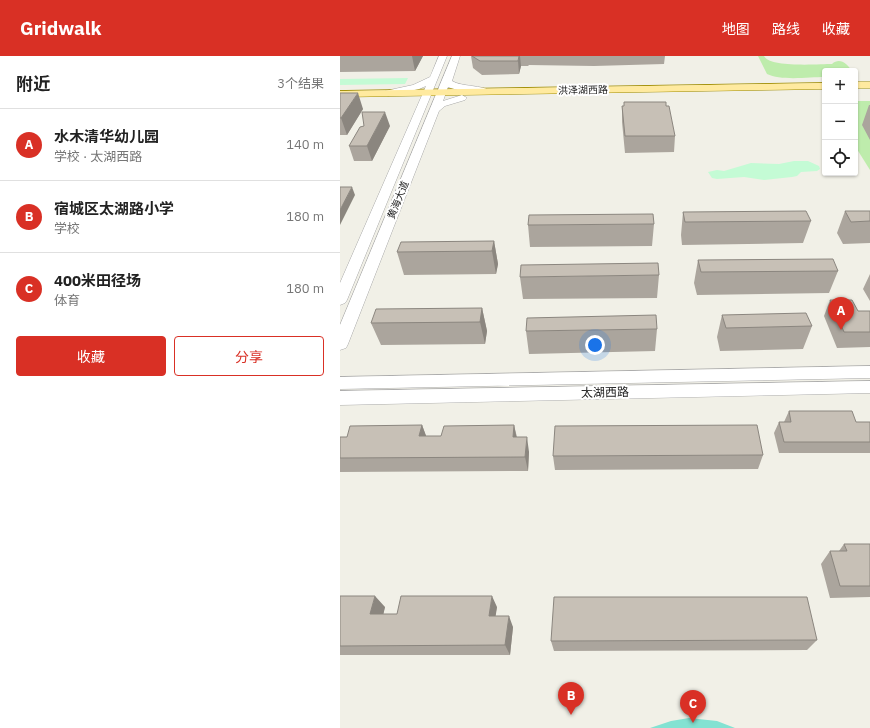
<!DOCTYPE html>
<html lang="zh">
<meta charset="utf-8">
<style>
:root{--surface:#fff;--page:#f6f6f6;--text:#222;--muted:#767676;--line:#e0e0e0;--accent:#d93025}
body{margin:0;font-family:"IBM Plex Sans","Noto Sans SC",sans-serif;background:var(--page);color:var(--text)}
.controls{position:absolute;right:12px;top:12px;display:grid;overflow:hidden;border-radius:4px;box-shadow:0 1px 3px #0004}
.controls button{width:36px;height:36px;display:grid;place-items:center;padding:0;border:0;border-bottom:1px solid var(--line);background:var(--surface);color:var(--text);font:20px sans-serif}
.you{position:absolute;left:255px;top:289px;width:14px;height:14px;margin:-10px;border:3px solid #fff;border-radius:50%;background:#1a73e8;box-shadow:0 0 0 6px #1a73e833}
.badge{display:grid;place-items:center;width:26px;height:26px;border-radius:50%;background:var(--accent);color:#fff;font-size:13px;font-weight:700}
.pin{position:absolute;translate:-50% -33px;filter:drop-shadow(0 1px 2px #0008)}
.pin::after{content:'';position:absolute;top:21px;width:14px;height:12px;background:inherit;clip-path:polygon(0 0,100% 0,50% 100%)}
.list{margin:0;padding:0;list-style:none}
h2{display:flex;justify-content:space-between;align-items:center;height:52px;margin:0;padding:0 16px;font-size:17px}
h2 small{font-size:13px;font-weight:400;color:var(--muted)}
.list li{display:grid;grid-template-columns:26px 1fr auto;gap:12px;align-items:center;box-sizing:border-box;height:72px;padding:0 16px;border-top:1px solid var(--line)}
.list b{display:block;font-size:15px;white-space:nowrap}
.list p{margin:0;font-size:13px;white-space:nowrap;color:var(--muted)}
.list em{font-size:13px;font-style:normal;color:var(--muted)}
.actions{display:flex;gap:8px;padding:12px 16px}
.actions a{flex:1;padding:9px 0;border:1px solid var(--accent);border-radius:4px;text-align:center;font-size:14px;color:var(--accent)}
.actions .main{background:var(--accent);color:#fff}
.icon{flex:none;width:22px;height:22px;fill:none;stroke:currentColor;stroke-width:2;stroke-linecap:round;stroke-linejoin:round}
.map{position:relative;flex:none;width:530px;height:672px;overflow:hidden}
header{display:flex;align-items:center;gap:24px;box-sizing:border-box;height:56px;padding:0 20px;background:var(--accent);color:#fff}
header strong{font-size:19px}
nav{display:flex;gap:22px;margin-inline-start:auto;font-size:14px}
main{display:flex}
aside{flex:1;background:var(--surface)}
.map>svg:first-child{display:block}
.grass{fill:#beecac}
.park{fill:#c4fbd5}
.pitch{fill:#83e2d2}
.lines{fill:none;stroke-linecap:round;stroke-linejoin:round}
.tertiary-casing{stroke:#a8a8a8;stroke-width:1}
.primary-casing{stroke:#9e8b00;stroke-width:1}
.tertiary{fill:#fff;fill-rule:evenodd}
.primary{fill:#ffea9f;fill-rule:evenodd}
.wall{fill:#aba59d}
.shaded-wall{fill:#8b867f}
.building{fill:#c7c0b6;stroke:#8b867f}
.labels{text-anchor:middle;dominant-baseline:central;stroke-width:4;stroke-linejoin:round;paint-order:stroke}
.far-street-label{font-size:10px;fill:#212121;stroke:#fff}
.street-label{font-size:12px;fill:#212121;stroke:#fff}
</style>
<header>
<strong>Gridwalk</strong>
<nav><a>地图</a><a>路线</a><a>收藏</a></nav>
</header>
<main>
<aside>
<h2>附近<small>3个结果</small></h2>
<ul class="list">
<li><span class="badge">A</span><div><b>水木清华幼儿园</b><p>学校 · 太湖西路</p></div><em>140 m</em></li>
<li><span class="badge">B</span><div><b>宿城区太湖路小学</b><p>学校</p></div><em>180 m</em></li>
<li><span class="badge">C</span><div><b>400米田径场</b><p>体育</p></div><em>180 m</em></li>
</ul>
<div class="actions"><a class="main">收藏</a><a>分享</a></div>
</aside>
<div class="map">
<svg width="530" height="672" viewBox="0 0 530 672">
<rect width="100%" height="100%" fill="#f1f0e7"/>
<!-- grass -->
<path class="grass" d="M 418,0 L 424,0 C 430,12 479,8 492,8 C 500,1 507,8 512,15 L 485,15 L 485,21 C 469,21 441,25 427,18 Z
M 515,45 L 530,45 L 530,114 L 515,90 Z"/>
<!-- park -->
<path class="park" d="M 68,22 L 65,28 L 0,29 L 0,23 Z
M 454,105 L 468,105 L 479,110 L 480,113 L 477,115 L 461,116 L 457,120 L 452,121 L 424,124 L 404,121 L 377,123 L 372,122 L 368,116 L 377,114 L 384,115 L 411,107 L 439,108 Z"/>
<!-- pitch -->
<path class="pitch" d="M 349,662 L 377,665 L 395,672 L 310,672 L 331,665 Z"/>
<g class="lines">
<defs>
<path id="tertiary" d="M 99,0 L 107,0 L 7,244 L 5,247 L 0,249 L 0,227 L 86,30 L 79,33 L 48,40 L 43,37 L 45,35 L 73,29 L 90,21 Z
M 112,0 L 120,0 L 112,25 C 122,31 143,29 150,35 C 143,41 117,34 108,31 L 103,45 L 122,39 L 127,42 L 125,44 L 105,50 L 99,55 L 8,288 L 6,292 L 0,294 L 0,269 Z
M 530,310 L 530,322 L 0,333 L 0,321 Z
M 530,325 L 530,337 L 0,349 L 0,335 Z"/>
<path id="primary" d="M 515,26 L 530,26 L 530,32 L 515,32 Z
M 485,27 L 485,33 L 0,41 L 0,35 Z"/>
</defs>
<!-- tertiary casing -->
<use href="#tertiary" class="tertiary-casing"/>
<!-- primary casing -->
<use href="#primary" class="primary-casing"/>
<!-- tertiary -->
<use href="#tertiary" class="tertiary"/>
<!-- primary -->
<use href="#primary" class="primary"/>
</g>
<!-- wall -->
<path class="wall" d="M 0,0 L 83,0 L 75,15 L 0,16 Z
M 131,0 L 325,0 L 324,8 L 254,10 L 189,9 L 188,10 L 181,10 L 179,18 L 142,19 L 133,12 Z
M 0,37 L 23,53 L 7,79 L 0,79 Z
M 284,46 L 335,80 L 334,96 L 285,97 L 282,66 L 282,50 L 284,50 Z
M 529,49 L 530,49 L 530,84 L 522,69 Z
M 50,70 L 32,105 L 14,105 L 9,90 Z
M 505,155 L 530,155 L 530,187 L 503,188 L 497,177 Z
M 343,156 L 471,165 L 463,187 L 342,189 L 341,179 Z
M 314,168 L 312,190 L 190,191 L 188,169 Z
M 154,185 L 158,208 L 156,218 L 64,219 L 57,196 Z
M 358,204 L 498,215 L 489,237 L 357,239 L 354,227 Z
M 530,218 L 530,245 L 523,233 Z
M 319,219 L 317,242 L 183,243 L 180,221 Z
M 490,244 L 518,255 L 530,255 L 530,291 L 497,292 L 484,260 Z
M 142,252 L 147,275 L 145,288 L 41,289 L 31,267 Z
M 382,259 L 472,270 L 463,293 L 380,295 L 377,281 Z
M 317,273 L 315,295 L 189,298 L 186,275 Z
M 449,355 L 516,366 L 530,366 L 530,397 L 439,397 L 434,377 L 439,366 L 444,366 Z
M 82,369 L 86,380 L 101,380 L 174,369 L 177,381 L 189,396 L 188,415 L 0,416 L 0,381 L 7,381 Z
M 423,399 L 418,413 L 215,414 L 213,400 Z
M 504,488 L 530,488 L 530,541 L 490,542 L 481,508 L 490,495 L 499,495 Z
M 0,540 L 45,551 L 43,558 L 57,558 L 157,551 L 155,560 L 173,571 L 170,599 L 0,599 Z
M 477,584 L 467,594 L 214,595 L 211,585 Z"/>
<!-- shaded-wall -->
<path class="shaded-wall" d="M 72,0 L 83,0 L 75,15 Z
M 179,0 L 180,0 L 181,10 L 179,18 L 178,5 Z
M 18,37 L 23,53 L 7,79 L 1,62 Z
M 45,56 L 50,70 L 32,105 L 27,90 Z
M 12,131 L 15,139 L 0,169 L 0,154 Z
M 154,185 L 158,208 L 156,218 L 152,195 Z
M 142,252 L 147,275 L 145,288 L 140,266 Z
M 82,369 L 88,385 L 79,380 Z
M 174,369 L 177,384 L 173,381 Z
M 187,381 L 189,396 L 188,415 L 185,401 Z
M 35,540 L 45,551 L 41,569 L 30,558 Z
M 152,540 L 157,551 L 154,571 L 149,560 Z
M 169,560 L 173,571 L 170,599 L 165,589 Z"/>
<!-- building -->
<path class="building" d="M 132,0 L 179,0 L 178,5 L 140,5 Z
M 0,37 L 18,37 L 1,62 L 0,62 Z
M 284,46 L 326,46 L 326,50 L 329,50 L 335,80 L 285,80 L 282,50 L 284,50 Z
M 22,56 L 45,56 L 27,90 L 9,90 L 20,71 L 24,70 Z
M 0,131 L 12,131 L 0,154 Z
M 466,155 L 471,165 L 345,166 L 343,156 Z
M 505,155 L 530,155 L 530,165 L 511,166 Z
M 313,158 L 314,168 L 188,169 L 189,159 Z
M 154,185 L 152,195 L 57,196 L 61,186 Z
M 493,203 L 498,215 L 361,216 L 358,204 Z
M 318,207 L 319,219 L 180,221 L 181,209 Z
M 490,244 L 512,244 L 518,255 L 530,255 L 530,276 L 504,276 Z
M 142,252 L 140,266 L 31,267 L 36,253 Z
M 466,257 L 472,270 L 386,272 L 382,259 Z
M 316,259 L 317,273 L 186,275 L 187,262 Z
M 449,355 L 512,355 L 516,366 L 530,366 L 530,386 L 444,386 L 439,366 L 451,366 Z
M 82,369 L 79,380 L 101,380 L 104,370 L 174,369 L 173,381 L 187,381 L 185,401 L 0,402 L 0,381 L 7,381 L 10,370 Z
M 417,369 L 423,399 L 213,400 L 215,370 Z
M 504,488 L 530,488 L 530,530 L 500,530 L 490,495 L 507,495 Z
M 0,540 L 35,540 L 30,558 L 57,558 L 61,540 L 152,540 L 149,560 L 169,560 L 165,589 L 0,590 Z
M 214,541 L 467,541 L 477,584 L 211,585 Z"/>
<g class="labels">
<!-- far-street labels -->
<g class="far-street-label">
<text transform="translate(243 34) rotate(-1)">洪泽湖西路</text>
<text transform="translate(58 144) rotate(-68)">黄海大道</text>
</g>
<!-- street labels -->
<g class="street-label">
<text transform="translate(265 336) rotate(-1)">太湖西路</text>
</g>
</g>
</svg>
<div class="controls">
<button>+</button>
<button>−</button>
<button><svg class="icon" aria-label="locate" viewBox="0 0 24 24"><circle cx="12" cy="12" r="6"/><path d="M12 2v4M12 18v4M2 12h4M18 12h4"/></svg></button>
</div>
<div class="you"></div>
<div class="pin badge" style="left:501px;top:274px">A</div>
<div class="pin badge" style="left:231px;top:659px">B</div>
<div class="pin badge" style="left:353px;top:667px">C</div>
</div>
</main>
